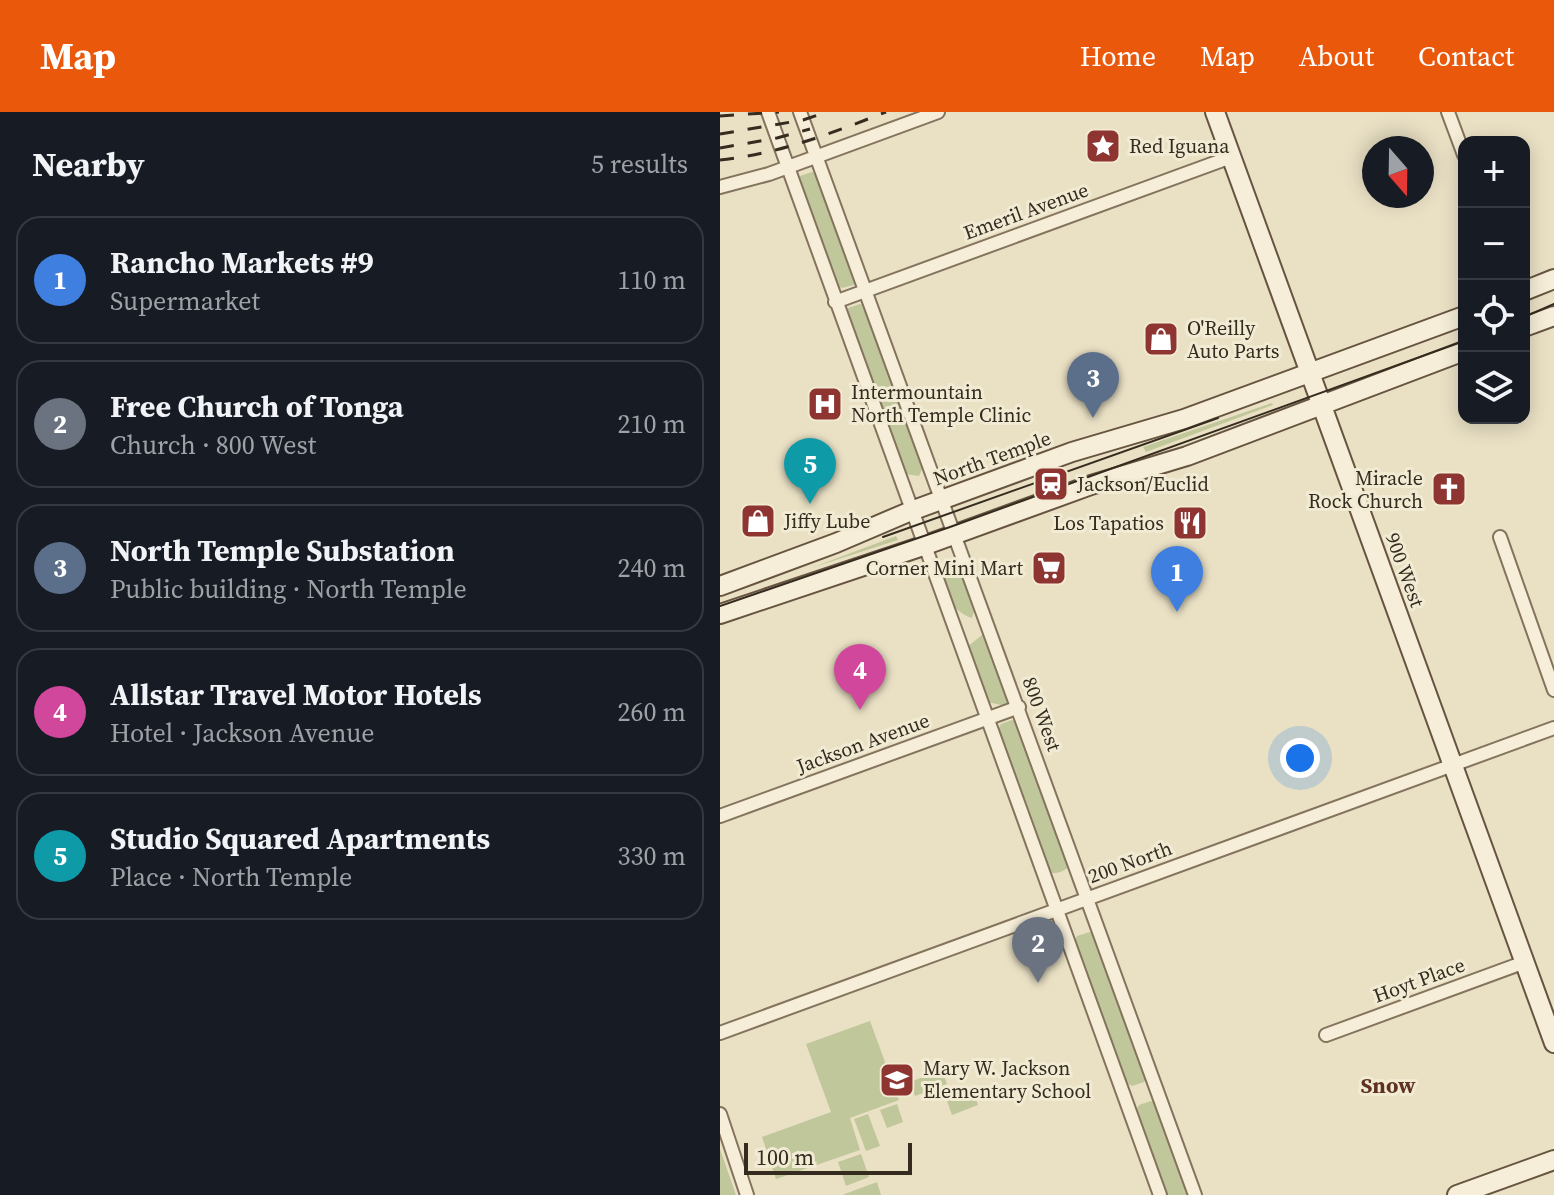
<!DOCTYPE html>
<meta charset="utf-8">
<style>
:root{--surface:#171b24;--page:#242831;--text:#f1f3f6;--muted:#9ea1a6;--line:#363941;--accent:#ea580c}
body{margin:0;font-family:"Source Serif 4",serif;background:var(--page);color:var(--text)}
.controls{position:absolute;right:24px;top:24px;display:grid;overflow:hidden;border-radius:16px;box-shadow:0 4px 20px #0003}
.controls button{width:72px;height:72px;display:grid;place-items:center;padding:0;border:0;border-bottom:2px solid var(--line);background:var(--surface);color:var(--text);font:40px sans-serif}
.compass{position:absolute;left:642px;top:24px;width:72px;height:72px;border-radius:50%;background:var(--surface);box-shadow:0 4px 20px #0003;rotate:160deg}
.scale{position:absolute;left:24px;bottom:20px;width:168px;box-sizing:border-box;padding-left:8px;border:4px solid #352b1f;border-top:0;font-size:22px;line-height:28px;white-space:nowrap;color:#352b1f;-webkit-text-stroke:6px #f2ebd4;paint-order:stroke}
.you{position:absolute;left:580px;top:646px;width:28px;height:28px;margin:-20px;border:6px solid #fff;border-radius:50%;background:#1a73e8;box-shadow:0 0 0 12px #1a73e833}
.badge{display:grid;place-items:center;width:52px;height:52px;border-radius:50%;background:var(--accent);color:#fff;font-size:26px;font-weight:700}
.pin{position:absolute;translate:-50% -66px;filter:drop-shadow(0 2px 4px #0008)}
.pin::after{content:'';position:absolute;top:42px;width:28px;height:24px;background:inherit;clip-path:polygon(0 0,100% 0,50% 100%)}
.list{margin:0;padding:0;list-style:none}
h2{display:flex;justify-content:space-between;align-items:center;height:104px;margin:0;padding:0 32px;font-size:34px}
h2 small{font-size:26px;font-weight:400;color:var(--muted)}
.list li{display:grid;grid-template-columns:52px 1fr auto;gap:24px;align-items:center;box-sizing:border-box;height:128px;margin:0 16px 16px;padding:0 16px;border:2px solid var(--line);border-radius:24px}
.list b{display:block;font-size:30px;white-space:nowrap}
.list p{margin:0;font-size:26px;white-space:nowrap;color:var(--muted)}
.list em{font-size:26px;font-style:normal;color:var(--muted)}
.icon{flex:none;width:44px;height:44px;fill:none;stroke:currentColor;stroke-width:2;stroke-linecap:round;stroke-linejoin:round}
.map{position:relative;flex:none;width:834px;height:1083px;overflow:hidden}
header{display:flex;align-items:center;gap:48px;box-sizing:border-box;height:112px;padding:0 40px;background:var(--accent);color:#fff}
header strong{font-size:38px}
nav{display:flex;gap:44px;margin-inline-start:auto;font-size:28px}
main{display:flex}
aside{flex:1;background:var(--surface)}
.map>svg:first-child{display:block}
.green{fill:#c0c79a}
.lines{fill:none;stroke-linecap:round;stroke-linejoin:round}
.street-casing{stroke:#84735d;stroke-width:16}
.secondary-casing{stroke:#665440;stroke-width:22}
.street{stroke:#f6eed8;stroke-width:12}
.secondary{stroke:#f6eed8;stroke-width:18}
.tram{stroke:#352b1f;stroke-width:2}
.rail{stroke:#352b1f;stroke-width:3;stroke-dasharray:14 14;stroke-linecap:butt}
.labels{text-anchor:middle;dominant-baseline:central;stroke-width:6;stroke-linejoin:round;paint-order:stroke}
.poi-label{font-size:20px;fill:#352b1f;stroke:#f2ebd4;text-anchor:start}
.street-label{font-size:20px;fill:#352b1f;stroke:#f2ebd4}
.neighbourhood-label{font-size:22px;font-weight:bold;fill:#5e3122;stroke:#f2ebd4}
</style>
<header>
<strong>Map</strong>
<nav><a>Home</a><a>Map</a><a>About</a><a>Contact</a></nav>
</header>
<main>
<aside>
<h2>Nearby<small>5 results</small></h2>
<ul class="list">
<li><span class="badge" style="background:#3f7fe0">1</span><div><b>Rancho Markets #9</b><p>Supermarket</p></div><em>110 m</em></li>
<li><span class="badge" style="background:#6b7280">2</span><div><b>Free Church of Tonga</b><p>Church · 800 West</p></div><em>210 m</em></li>
<li><span class="badge" style="background:#5c6f8a">3</span><div><b>North Temple Substation</b><p>Public building · North Temple</p></div><em>240 m</em></li>
<li><span class="badge" style="background:#d1479c">4</span><div><b>Allstar Travel Motor Hotels</b><p>Hotel · Jackson Avenue</p></div><em>260 m</em></li>
<li><span class="badge" style="background:#0f9aa8">5</span><div><b>Studio Squared Apartments</b><p>Place · North Temple</p></div><em>330 m</em></li>
</ul>
</aside>
<div class="map">
<svg width="834" height="1083" viewBox="0 0 834 1083">
<rect width="100%" height="100%" fill="#eae1c5"/>
<!-- green -->
<path class="green" d="M 92,60 L 98,61 L 137,167 L 134,173 L 122,176 L 116,173 L 78,69 L 80,64 Z
M 143,191 L 148,195 L 204,353 L 199,364 L 185,362 L 126,201 L 128,196 Z
M 552,291 L 553,293 L 426,340 L 423,335 Z
M 176,424 L 178,428 L 91,456 Z
M 232,456 L 241,458 L 255,496 L 252,506 C 233,500 225,483 224,465 Z
M 262,523 L 268,525 L 291,590 L 285,594 L 268,590 L 247,535 Z
M 292,608 L 297,609 L 350,753 C 346,759 336,763 329,760 L 278,618 L 281,612 Z
M 370,820 L 376,821 L 427,965 L 424,970 L 412,974 L 405,970 L 354,830 L 357,824 Z
M 150,909 L 179,988 L 130,1006 L 140,1038 L 56,1067 L 42,1025 L 111,1000 L 86,932 Z
M 222,958 L 227,972 L 195,984 L 190,970 Z
M 253,979 L 258,993 L 232,1003 L 227,989 Z
M 431,989 L 436,989 L 472,1083 L 447,1083 L 416,998 L 419,993 Z
M 177,992 L 183,1010 L 167,1016 L 160,998 Z
M 148,1002 L 160,1034 L 146,1039 L 134,1007 Z
M 0,1037 L 16,1083 L 0,1083 Z
M 141,1042 L 149,1065 L 126,1074 L 118,1050 Z
M 157,1070 L 161,1083 L 122,1083 Z"/>
<g class="lines">
<defs>
<path id="street" d="M 48,0 L 440,1083
M 80,0 L 475,1083
M 728,0 L 744,43
M 0,75 L 49,62 L 218,0
M 115,190 L 511,45
M 780,425 L 834,578
M 0,704 L 299,595
M 0,921 L 834,616
M 606,923 L 805,850
M 0,1002 L 27,1083"/>
<path id="secondary" d="M 495,0 L 834,931
M 804,179 L 834,167
M 804,215 L 834,204
M 0,474 L 116,431 L 191,399 L 352,340 L 464,307 L 744,204
M 0,502 L 203,434 L 371,373 L 467,344 L 744,239
M 737,1083 L 834,1048"/>
</defs>
<!-- street casing -->
<use href="#street" class="street-casing"/>
<!-- secondary casing -->
<use href="#secondary" class="secondary-casing"/>
<!-- street -->
<use href="#street" class="street"/>
<!-- secondary -->
<use href="#secondary" class="secondary"/>
<!-- tram -->
<path class="tram" d="M 804,205 L 834,192
M 163,425 L 498,306
M 0,494 L 230,415 L 744,229"/>
<!-- rail -->
<path class="rail" d="M 0,4 L 59,0
M 0,22 L 83,8 L 107,0
M 0,36 L 57,26 L 90,17
M 0,48 C 59,42 112,21 166,0"/>
</g>
<!-- icons -->
<defs>
<symbol id="sight-square" viewBox="-11 -11 22 22"><rect x="-9" y="-9" width="18" height="18" rx="4" fill="#8e3532" stroke="#f2ebd4"/><path d="M0-6L1.8-2.2L6-1.7L2.9 1.2L3.7 5.4L0 3.3L-3.7 5.4L-2.9 1.2L-6-1.7L-1.8-2.2Z" fill="#fff"/></symbol>
<symbol id="shop-square" viewBox="-11 -11 22 22"><rect x="-9" y="-9" width="18" height="18" rx="4" fill="#8e3532" stroke="#f2ebd4"/><path d="M-5-2.5h2.3a2.7 3.5 0 0 1 5.4 0H5L5.5 6h-11ZM-1.5-2.5h3a1.5 2.3 0 0 0-3 0Z" fill="#fff"/></symbol>
<symbol id="hospital-square" viewBox="-11 -11 22 22"><rect x="-9" y="-9" width="18" height="18" rx="4" fill="#8e3532" stroke="#f2ebd4"/><path d="M-5-5h3v3.5h4V-5h3V5h-3V1.5h-4V5h-3Z" fill="#fff"/></symbol>
<symbol id="station-square" viewBox="-11 -11 22 22"><rect x="-9" y="-9" width="18" height="18" rx="4" fill="#8e3532" stroke="#f2ebd4"/><path d="M-3-6H3Q5-6 5-4V2Q5 4 3 4L4.5 6H3L1.5 4h-3L-3 6H-4.5L-3 4Q-5 4-5 2V-4Q-5-6-3-6ZM-3.5-4v3h7v-3ZM-3.5 1v1.5H-2V1ZM2 1v1.5H3.5V1Z" fill="#fff"/></symbol>
<symbol id="church-square" viewBox="-11 -11 22 22"><rect x="-9" y="-9" width="18" height="18" rx="4" fill="#8e3532" stroke="#f2ebd4"/><path d="M-1.2-6h2.4v3.5h3.3v2.4h-3.3V6h-2.4V-.1h-3.3v-2.4h3.3Z" fill="#fff"/></symbol>
<symbol id="restaurant-square" viewBox="-11 -11 22 22"><rect x="-9" y="-9" width="18" height="18" rx="4" fill="#8e3532" stroke="#f2ebd4"/><path d="M-5-6h1v4h1v-4h1v4h1v-4h1v5L-1.5 .5V6h-2V.5L-5-1ZM5-6V6H3V1.5H1.5Q1.5-4 5-6Z" fill="#fff"/></symbol>
<symbol id="supermarket-square" viewBox="-11 -11 22 22"><rect x="-9" y="-9" width="18" height="18" rx="4" fill="#8e3532" stroke="#f2ebd4"/><path d="M-6-5.5h2.5l.6 2H6L4.5 2H-2.5L-4.4-4H-6ZM-1.5 3.2a1.3 1.3 0 1 0 .1 0ZM3 3.2a1.3 1.3 0 1 0 .1 0Z" fill="#fff"/></symbol>
<symbol id="school-square" viewBox="-11 -11 22 22"><rect x="-9" y="-9" width="18" height="18" rx="4" fill="#8e3532" stroke="#f2ebd4"/><path d="M0-5L7-2L0 1L-7-2ZM-4 1L0 2.5L4 1V4Q0 6-4 4Z" fill="#fff"/></symbol>
</defs>
<g fill-rule="evenodd">
<use href="#sight-square" x="363" y="14" width="40" height="40"/>
<use href="#shop-square" x="421" y="207" width="40" height="40"/>
<use href="#hospital-square" x="85" y="272" width="40" height="40"/>
<use href="#station-square" x="311" y="352" width="40" height="40"/>
<use href="#church-square" x="709" y="357" width="40" height="40"/>
<use href="#shop-square" x="18" y="389" width="40" height="40"/>
<use href="#restaurant-square" x="450" y="391" width="40" height="40"/>
<use href="#supermarket-square" x="309" y="436" width="40" height="40"/>
<use href="#school-square" x="157" y="948" width="40" height="40"/>
</g>
<g class="labels">
<!-- poi labels -->
<g class="poi-label">
<text x="409" y="34">Red Iguana</text>
<text x="467" y="216">O'Reilly<tspan x="467" dy="23">Auto Parts</tspan></text>
<text x="131" y="280">Intermountain<tspan x="131" dy="23">North Temple Clinic</tspan></text>
<text x="703" y="366" text-anchor="end">Miracle<tspan x="703" dy="23">Rock Church</tspan></text>
<text x="357" y="372">Jackson/Euclid</text>
<text x="64" y="409">Jiffy Lube</text>
<text x="444" y="411" text-anchor="end">Los Tapatios</text>
<text x="303" y="456" text-anchor="end">Corner Mini Mart</text>
<text x="203" y="956">Mary W. Jackson<tspan x="203" dy="23">Elementary School</tspan></text>
</g>
<!-- street labels -->
<g class="street-label">
<text transform="translate(306 99) rotate(-20)">Emeril Avenue</text>
<text transform="translate(272 346) rotate(-20)">North Temple</text>
<text transform="translate(685 458) rotate(70)">900 West</text>
<text transform="translate(322 602) rotate(70)">800 West</text>
<text transform="translate(143 631) rotate(-20)">Jackson Avenue</text>
<text transform="translate(410 750) rotate(-20)">200 North</text>
<text transform="translate(699 868) rotate(-20)">Hoyt Place</text>
</g>
<!-- neighbourhood labels -->
<g class="neighbourhood-label">
<text x="668" y="973">Snow</text>
</g>
</g>
</svg>
<div class="controls">
<button>+</button>
<button>−</button>
<button><svg class="icon" aria-label="locate" viewBox="0 0 24 24"><circle cx="12" cy="12" r="6"/><path d="M12 2v4M12 18v4M2 12h4M18 12h4"/></svg></button>
<button><svg class="icon" aria-label="layers" viewBox="0 0 24 24"><path d="M12 4l9 5-9 5-9-5zM3 14l9 5 9-5"/></svg></button>
</div>
<svg class="compass" viewBox="-18 -18 36 36"><path d="M0-13l5 13h-10z" fill="#e53935"/><path d="M0 13l5-13h-10z" fill="#9ea1a6"/></svg>
<div class="scale">100 m</div>
<div class="you"></div>
<div class="pin badge" style="left:457px;top:500px;background:#3f7fe0">1</div>
<div class="pin badge" style="left:318px;top:871px;background:#6b7280">2</div>
<div class="pin badge" style="left:373px;top:306px;background:#5c6f8a">3</div>
<div class="pin badge" style="left:140px;top:598px;background:#d1479c">4</div>
<div class="pin badge" style="left:90px;top:392px;background:#0f9aa8">5</div>
</div>
</main>
